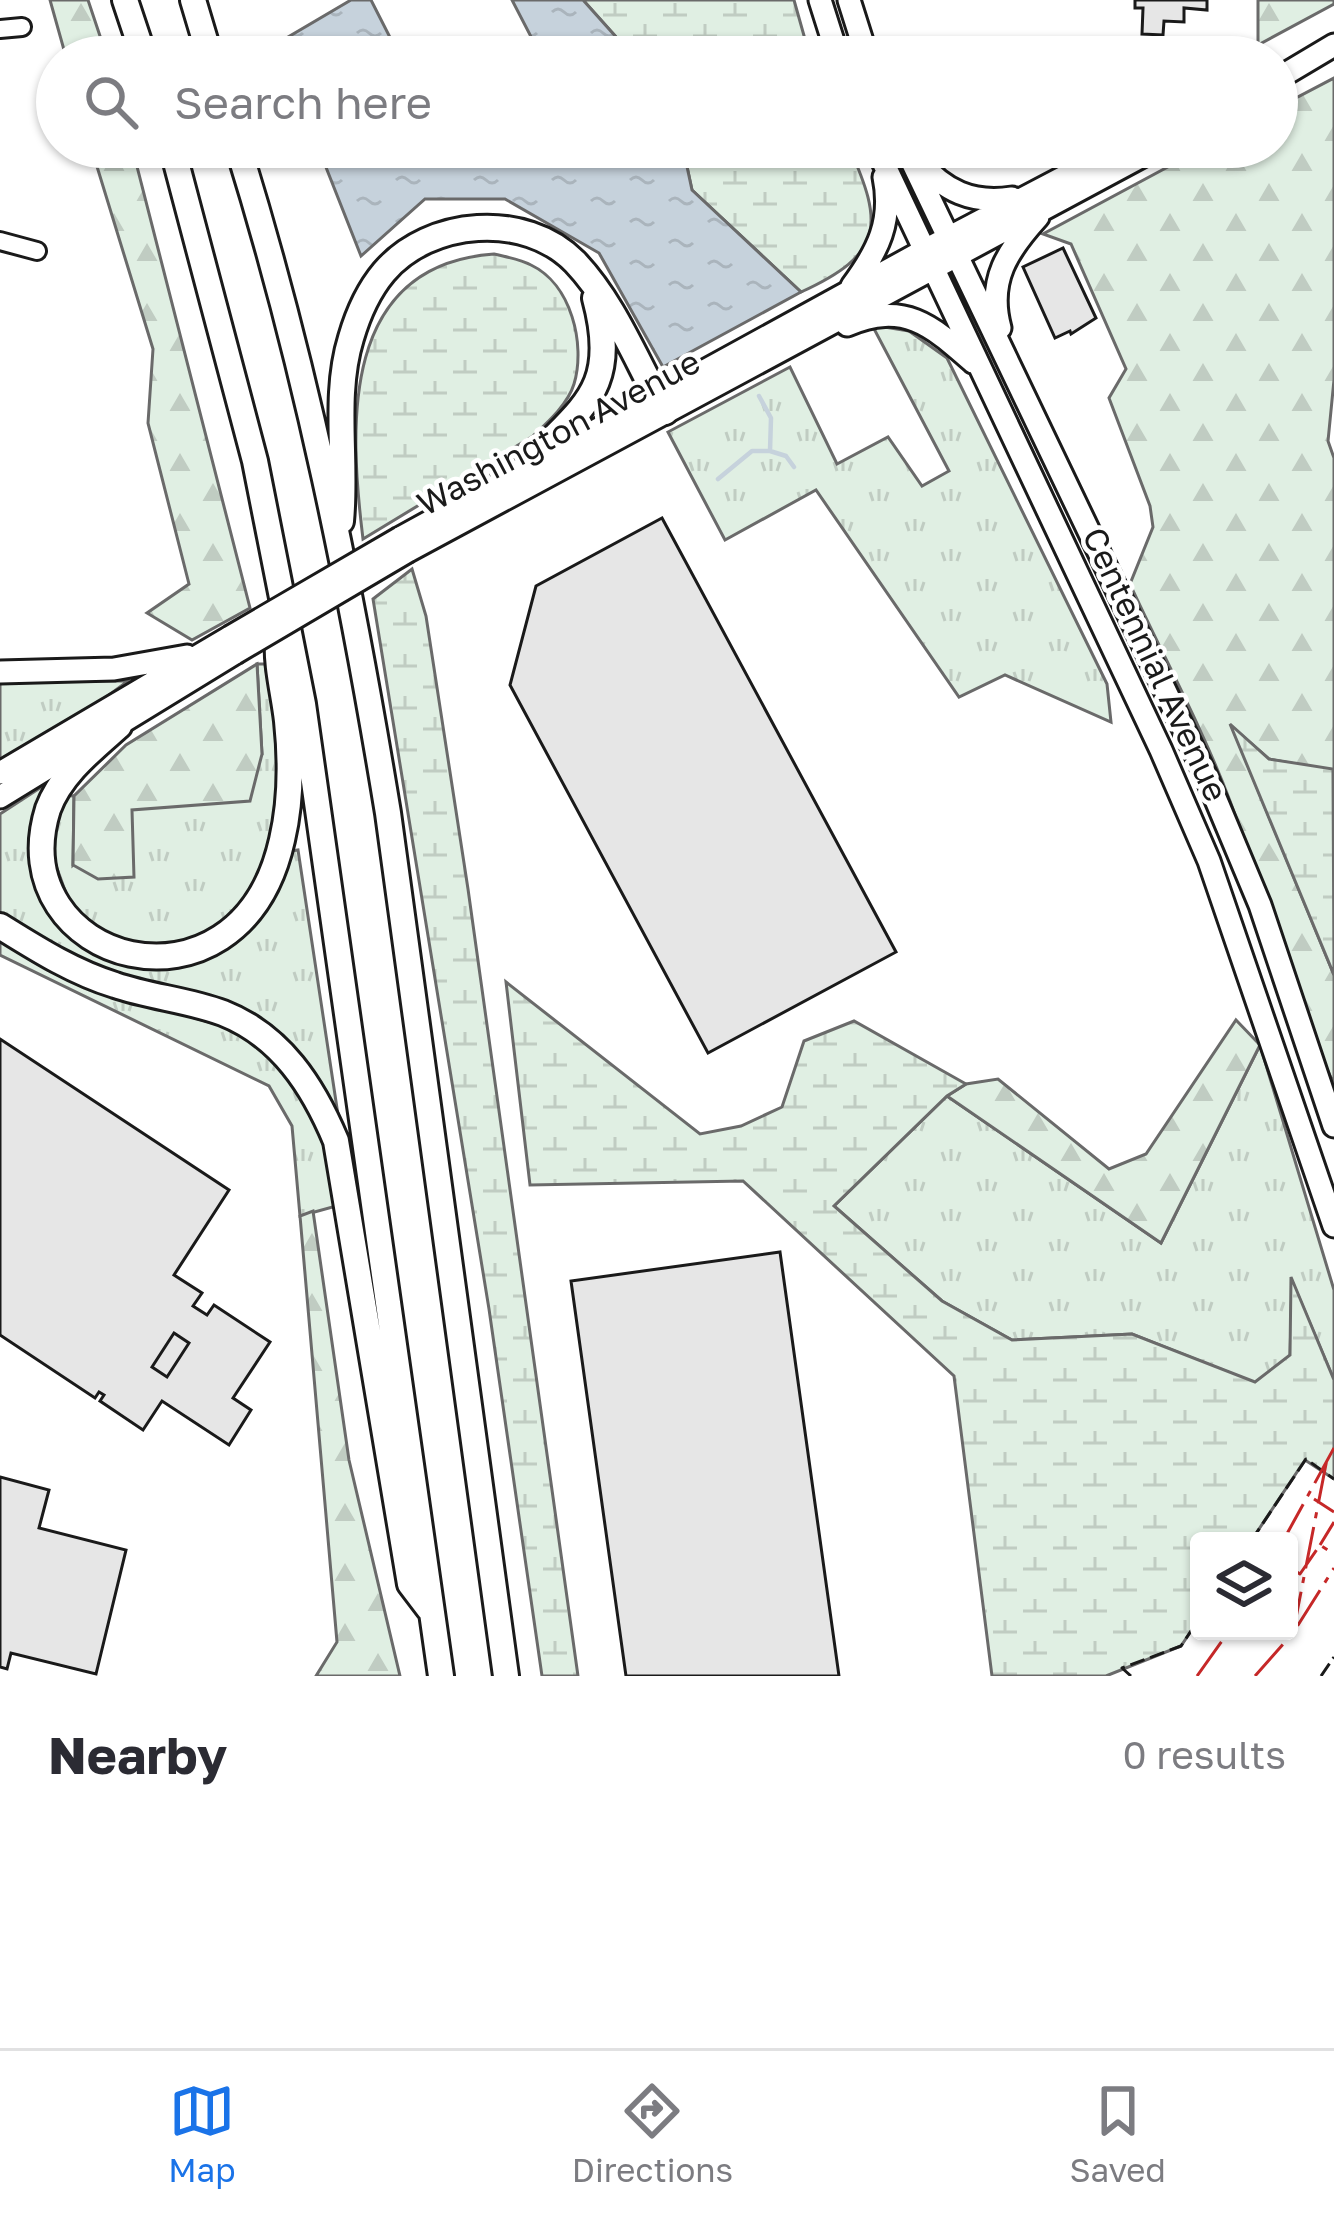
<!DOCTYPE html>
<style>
:root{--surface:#fff;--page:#f2f2f3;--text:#2b2b33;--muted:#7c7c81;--line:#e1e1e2;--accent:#1a73e8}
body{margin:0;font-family:"Golos Text",sans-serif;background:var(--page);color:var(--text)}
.controls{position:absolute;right:36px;bottom:36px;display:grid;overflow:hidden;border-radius:12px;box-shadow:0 3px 9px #0004}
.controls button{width:108px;height:108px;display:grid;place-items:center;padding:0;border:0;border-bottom:3px solid var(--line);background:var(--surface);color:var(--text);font:60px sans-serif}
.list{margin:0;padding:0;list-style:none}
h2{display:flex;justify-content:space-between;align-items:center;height:156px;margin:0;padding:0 48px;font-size:51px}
h2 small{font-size:39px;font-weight:400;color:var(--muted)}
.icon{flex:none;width:66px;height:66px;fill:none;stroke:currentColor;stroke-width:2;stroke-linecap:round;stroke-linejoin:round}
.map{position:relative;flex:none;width:1334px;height:1676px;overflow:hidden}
.search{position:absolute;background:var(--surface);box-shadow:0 3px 9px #0004;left:36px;right:36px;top:36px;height:132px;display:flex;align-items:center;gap:30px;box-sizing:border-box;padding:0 42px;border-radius:66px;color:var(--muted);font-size:45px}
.sheet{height:372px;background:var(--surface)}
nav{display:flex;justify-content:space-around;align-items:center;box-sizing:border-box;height:168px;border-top:3px solid var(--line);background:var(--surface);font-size:33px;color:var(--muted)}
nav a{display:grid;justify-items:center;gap:6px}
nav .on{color:var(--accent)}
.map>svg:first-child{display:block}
.grass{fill:url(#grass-tufts);stroke:#6a6a6a;stroke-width:3}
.forest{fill:url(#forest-firs);stroke:#6a6a6a;stroke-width:3}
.wetland{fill:url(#wetland-marsh);stroke:#6a6a6a;stroke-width:3}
.water{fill:url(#water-ripples);stroke:#6a6a6a;stroke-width:3}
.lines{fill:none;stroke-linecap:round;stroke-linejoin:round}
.stream{stroke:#c6d2dc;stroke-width:4.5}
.building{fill:#e6e6e6;stroke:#1a1a1a;stroke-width:3;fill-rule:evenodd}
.minor-casing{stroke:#1a1a1a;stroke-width:22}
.major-casing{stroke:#1a1a1a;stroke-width:27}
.highway-casing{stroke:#1a1a1a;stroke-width:30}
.minor{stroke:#fff;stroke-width:16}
.major{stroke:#fff;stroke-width:21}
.highway{stroke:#fff;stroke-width:24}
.major-bridge-casing{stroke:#1a1a1a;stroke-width:27;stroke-linecap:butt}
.major-bridge{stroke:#fff;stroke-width:21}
.fence{stroke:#1a1a1a;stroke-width:3;stroke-dasharray:15 6;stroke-linecap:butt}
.power{stroke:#c62828;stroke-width:3;stroke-dasharray:42 9 6 9;stroke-linecap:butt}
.labels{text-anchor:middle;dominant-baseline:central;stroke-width:9;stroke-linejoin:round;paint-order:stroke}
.street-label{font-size:33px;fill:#1a1a1a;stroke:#fff}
</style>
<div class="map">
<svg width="1334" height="1676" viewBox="0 0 1334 1676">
<defs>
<pattern id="grass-tufts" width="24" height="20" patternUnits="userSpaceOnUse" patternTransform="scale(3)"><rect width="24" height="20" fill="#e0efe3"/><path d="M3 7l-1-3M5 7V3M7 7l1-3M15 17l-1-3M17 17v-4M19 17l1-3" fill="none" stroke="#c0ccc2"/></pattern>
<pattern id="forest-firs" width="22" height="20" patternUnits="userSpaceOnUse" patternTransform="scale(3)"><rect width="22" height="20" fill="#e0efe3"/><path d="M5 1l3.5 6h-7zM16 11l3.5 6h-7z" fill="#c0ccc2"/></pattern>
<pattern id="wetland-marsh" width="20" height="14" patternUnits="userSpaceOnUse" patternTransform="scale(3)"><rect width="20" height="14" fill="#e0efe3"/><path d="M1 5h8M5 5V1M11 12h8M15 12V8" fill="none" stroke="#c0ccc2"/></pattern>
<pattern id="water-ripples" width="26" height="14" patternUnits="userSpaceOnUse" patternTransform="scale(3)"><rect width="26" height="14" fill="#c6d2dc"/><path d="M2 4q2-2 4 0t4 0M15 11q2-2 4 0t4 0" fill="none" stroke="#aab4bc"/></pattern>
</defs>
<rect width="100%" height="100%" fill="#fff"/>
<!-- grass -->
<path class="grass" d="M 872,325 L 909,331 L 947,358 L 1107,684 L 1111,722 L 1005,675 L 959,697 L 816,490 L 725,540 L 668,432 L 790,367 L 837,464 L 888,437 L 922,486 L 949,471 Z
M 257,664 L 265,664 L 279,748 L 274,827 L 265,859 L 251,890 L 229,920 L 174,947 L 122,945 L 72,910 L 50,849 L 61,795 L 74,796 L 73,865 L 131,810 L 262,754 Z
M 0,681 L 128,681 L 82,715 L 0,761 Z
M 43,786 L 46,793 C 39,811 32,828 32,847 C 31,937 135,999 213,954 C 252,931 271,889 291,851 L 298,850 L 340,1128 L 299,1057 L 94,971 L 0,917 L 0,814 Z
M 0,936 L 43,966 L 80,985 L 233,1029 C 302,1064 323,1135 340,1205 L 300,1216 L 292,1126 L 269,1086 L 0,955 Z
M 1260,1045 L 1334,1290 L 1334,1380 L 1292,1281 L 1290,1356 L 1255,1383 L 1132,1334 L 1012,1340 L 942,1301 L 834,1206 L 947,1096 L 1161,1243 Z"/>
<!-- forest -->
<path class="forest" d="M 50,0 L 88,0 L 107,57 L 66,57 Z
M 1258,0 L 1334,0 L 1334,4 L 1258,45 Z
M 1334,78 L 1334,380 L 1328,441 L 1334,458 L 1334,771 L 1269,759 L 1232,727 L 1334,975 L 1334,1084 C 1290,994 1265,895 1230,801 C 1202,727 1163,656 1130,584 L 1153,527 L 1150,506 L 1109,398 L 1126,369 L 1071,244 L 1043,234 L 1205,147 L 1277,147 L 1277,108 Z
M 91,147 L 132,147 L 250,608 L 192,640 L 147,613 L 189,584 L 148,423 L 153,349 Z
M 257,664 L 262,754 L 250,801 L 132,810 L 134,877 L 98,879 L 73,865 L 74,796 L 126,745 Z
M 1236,1020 L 1260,1045 L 1161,1243 L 947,1096 L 966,1084 L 998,1079 L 1109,1169 L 1146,1154 Z
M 313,1211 L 349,1460 L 400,1676 L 316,1676 L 337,1642 L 300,1216 Z"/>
<!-- wetland -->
<path class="wetland" d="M 583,0 L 794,0 L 810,57 L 634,57 Z
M 693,147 L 849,147 C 884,225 884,254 801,292 L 692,190 L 686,162 Z
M 494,254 C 506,257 520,259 531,265 C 571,284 586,344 574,384 C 568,404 548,422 533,436 L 363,539 C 349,425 340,265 494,254 Z
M 412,569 L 426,616 L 468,889 L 578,1676 L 542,1676 L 489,1309 L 373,599 Z
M 1230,724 L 1269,759 L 1333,769 L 1334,975 Z
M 506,982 L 700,1134 L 741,1126 L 782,1107 L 804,1041 L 854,1021 L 966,1084 L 947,1096 L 834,1206 L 942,1301 L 1012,1340 L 1132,1334 L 1255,1382 L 1290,1355 L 1291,1277 L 1334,1380 L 1334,1479 L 1305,1460 L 1251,1541 L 1199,1541 L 1199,1619 L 1181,1646 L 1106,1676 L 992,1676 L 954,1376 L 743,1181 L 530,1185 Z"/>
<!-- water -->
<path class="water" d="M 351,0 L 371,0 L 400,57 L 283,57 L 278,43 Z
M 512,0 L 583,0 L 634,57 L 536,57 L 540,54 Z
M 318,147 L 693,147 L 686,162 L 692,190 L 801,292 L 663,367 L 599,253 L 505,199 L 425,199 L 361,256 Z"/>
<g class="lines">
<!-- stream -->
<path class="stream" d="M 759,396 L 771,418 L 770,451 L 786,456 L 794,467
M 718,479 L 752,451 L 770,451"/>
</g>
<!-- building -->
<path class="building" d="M 1135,0 L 1207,0 L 1207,10 L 1184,8 L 1184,22 L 1164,21 L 1163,35 L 1142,34 L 1143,8 L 1135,8 Z
M 1063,248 L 1096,318 L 1071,334 L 1070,331 L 1055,338 L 1023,267 Z
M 662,518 L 896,952 L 708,1053 L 510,685 L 536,586 Z
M 0,1039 L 229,1190 L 174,1275 L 202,1293 L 193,1306 L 207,1315 L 214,1305 L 270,1342 L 233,1398 L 251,1410 L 229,1445 L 162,1401 L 143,1430 L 100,1401 L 104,1395 L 99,1392 L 95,1398 L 0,1335 ZM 174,1333 L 189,1343 L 167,1377 L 152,1367 Z
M 780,1252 L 839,1676 L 626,1676 L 571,1281 Z
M 174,1333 L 189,1343 L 167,1377 L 152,1367 Z
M 0,1477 L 49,1490 L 39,1528 L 126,1550 L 96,1674 L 11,1653 L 7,1669 L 0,1667 Z"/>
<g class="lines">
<defs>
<path id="minor" d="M 0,29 L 22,27
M 0,241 L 37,251"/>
<path id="major" d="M 820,0 L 838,57
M 849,0 L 867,57
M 1277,79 L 1334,45
M 876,147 L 1161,750 L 1209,861 L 1334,1226
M 905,147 L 1206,776 L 1260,905 L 1334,1126
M 919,161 C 944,191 972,204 1012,198
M 852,286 C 878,251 893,221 884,177
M 847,325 C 904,301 931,325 973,362
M 1000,328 C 987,280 1008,250 1038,217
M 400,538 L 925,250 L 1121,147
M 408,551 L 1159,147
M 0,672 L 114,669 L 187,656
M 0,773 L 230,637
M 0,797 L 235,653"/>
<path id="highway" d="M 125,0 L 144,57
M 193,0 L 210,57
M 172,147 L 255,461 L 303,704 L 441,1676
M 238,147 C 306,365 351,588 388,813 L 506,1676
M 524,469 C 578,407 621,394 595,298
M 341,521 C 347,460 333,396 351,338 C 358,314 368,291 384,272 C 429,219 525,211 575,262 C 615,304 637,363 665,412
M 119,726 C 92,750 61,774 48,809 C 0,962 239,1032 282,840 C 291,802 291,759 287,721 C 284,694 276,666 278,639
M 0,926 C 37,949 73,972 115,985 C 150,997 188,1000 223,1013 C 281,1036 313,1086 336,1141 L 410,1584 L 429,1609"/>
</defs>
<!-- minor casing -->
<use href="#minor" class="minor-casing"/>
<!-- major casing -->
<use href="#major" class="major-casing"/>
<!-- highway casing -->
<use href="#highway" class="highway-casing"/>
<!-- minor -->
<use href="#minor" class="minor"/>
<!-- major -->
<use href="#major" class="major"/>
<!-- highway -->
<use href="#highway" class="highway"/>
<defs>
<path id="major-bridge" d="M 230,637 L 400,538
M 235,653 L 408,551"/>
</defs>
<!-- major-bridge casing -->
<use href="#major-bridge" class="major-bridge-casing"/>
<!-- major-bridge -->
<use href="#major-bridge" class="major-bridge"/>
<!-- fence -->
<path class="fence" d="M 1251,1541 L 1306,1459 L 1334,1479
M 1131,1676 L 1122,1668 L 1181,1646 L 1199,1619
M 1321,1676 L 1334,1657"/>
<!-- power -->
<path class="power" d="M 1314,1499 L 1334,1512
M 1283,1541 L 1334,1448
M 1320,1545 L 1334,1522
M 1289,1567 L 1300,1574 L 1320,1545 L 1334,1554
M 1293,1633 L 1327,1459
M 1197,1676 L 1229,1631
M 1255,1676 L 1293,1633 L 1334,1568"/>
</g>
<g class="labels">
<!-- street labels -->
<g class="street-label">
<text transform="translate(558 432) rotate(-28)">Washington Avenue</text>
<text transform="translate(1156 664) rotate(65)">Centennial Avenue</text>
</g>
</g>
</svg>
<div class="controls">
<button><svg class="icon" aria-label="layers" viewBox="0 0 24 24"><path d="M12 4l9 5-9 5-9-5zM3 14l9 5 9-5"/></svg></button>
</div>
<div class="search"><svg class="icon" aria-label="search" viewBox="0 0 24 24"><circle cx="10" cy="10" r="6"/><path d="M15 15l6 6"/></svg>Search here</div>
</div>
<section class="sheet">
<h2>Nearby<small>0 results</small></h2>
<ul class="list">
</ul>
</section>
<nav>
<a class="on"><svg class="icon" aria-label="map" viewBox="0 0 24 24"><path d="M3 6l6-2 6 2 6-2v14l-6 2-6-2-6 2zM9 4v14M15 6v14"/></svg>Map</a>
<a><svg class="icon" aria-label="directions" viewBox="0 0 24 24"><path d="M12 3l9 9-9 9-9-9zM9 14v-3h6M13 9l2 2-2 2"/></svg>Directions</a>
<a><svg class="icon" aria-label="saved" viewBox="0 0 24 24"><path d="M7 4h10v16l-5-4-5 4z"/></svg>Saved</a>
</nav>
